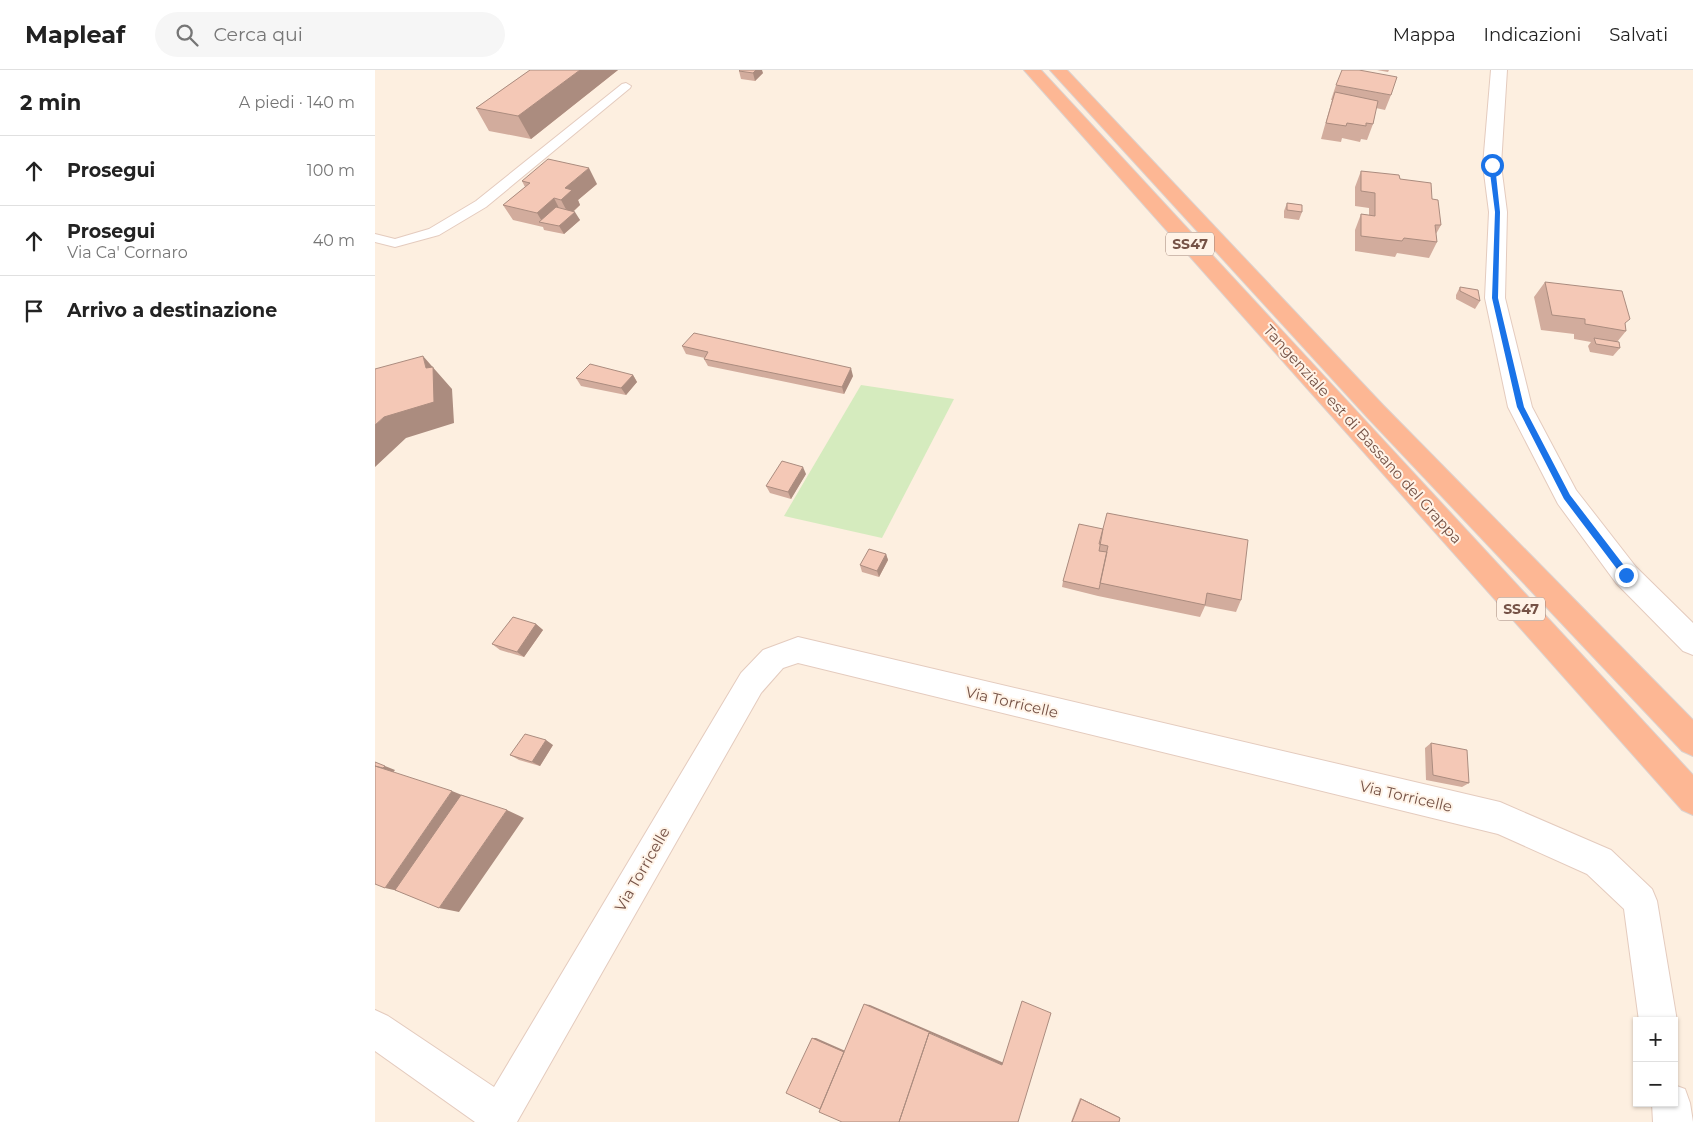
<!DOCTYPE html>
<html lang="it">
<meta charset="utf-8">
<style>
:root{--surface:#fff;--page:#f6f6f6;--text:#222;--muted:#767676;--line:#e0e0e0}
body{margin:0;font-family:Montserrat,sans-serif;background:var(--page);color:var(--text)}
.controls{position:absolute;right:15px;bottom:15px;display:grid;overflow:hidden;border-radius:0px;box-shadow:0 1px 4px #0004}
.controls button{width:45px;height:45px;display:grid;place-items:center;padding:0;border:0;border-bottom:1px solid var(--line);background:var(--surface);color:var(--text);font:25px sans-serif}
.stop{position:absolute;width:15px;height:15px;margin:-11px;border:4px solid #1a73e8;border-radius:50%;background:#fff}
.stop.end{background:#1a73e8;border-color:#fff;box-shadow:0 1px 5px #0008}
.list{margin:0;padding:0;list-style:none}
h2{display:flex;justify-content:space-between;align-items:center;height:65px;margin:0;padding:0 20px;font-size:21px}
h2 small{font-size:16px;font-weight:400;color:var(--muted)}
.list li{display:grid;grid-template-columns:32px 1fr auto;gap:15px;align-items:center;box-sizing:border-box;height:70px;padding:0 20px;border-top:1px solid var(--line)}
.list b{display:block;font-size:19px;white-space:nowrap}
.list p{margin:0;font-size:16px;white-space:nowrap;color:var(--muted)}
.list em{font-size:16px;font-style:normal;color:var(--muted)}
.icon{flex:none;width:28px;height:28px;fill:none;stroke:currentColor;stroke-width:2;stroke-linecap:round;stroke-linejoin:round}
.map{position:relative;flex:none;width:1318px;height:1052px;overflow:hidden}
header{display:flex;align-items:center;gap:30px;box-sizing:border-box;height:70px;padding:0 25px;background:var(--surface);border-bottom:1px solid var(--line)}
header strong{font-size:24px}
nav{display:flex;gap:28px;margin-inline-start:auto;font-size:18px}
.search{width:350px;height:45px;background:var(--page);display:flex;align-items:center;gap:12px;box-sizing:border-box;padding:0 18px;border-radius:28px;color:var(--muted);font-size:19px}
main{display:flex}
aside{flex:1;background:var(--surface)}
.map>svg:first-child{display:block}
.green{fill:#d5ebbe}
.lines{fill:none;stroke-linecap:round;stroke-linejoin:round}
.service-casing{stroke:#e4cbbe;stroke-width:2}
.minor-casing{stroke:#e4cbbe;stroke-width:2}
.trunk-casing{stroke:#dbd2cf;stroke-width:2}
.service{fill:#fff;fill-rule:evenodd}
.minor{fill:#fff;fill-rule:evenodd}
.trunk{fill:#fdb794;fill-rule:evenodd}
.wall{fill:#d2ac9d}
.shaded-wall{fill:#ab8c7f}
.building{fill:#f4c8b6;stroke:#ab8c7f}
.route{fill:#1a73e8}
.labels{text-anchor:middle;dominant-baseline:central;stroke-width:4;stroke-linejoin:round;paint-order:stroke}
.shield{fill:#fff3e7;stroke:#9e8276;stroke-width:1}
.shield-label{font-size:14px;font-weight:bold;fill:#755246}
.street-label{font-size:15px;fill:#755246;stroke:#fff3e7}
</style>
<header>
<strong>Mapleaf</strong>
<div class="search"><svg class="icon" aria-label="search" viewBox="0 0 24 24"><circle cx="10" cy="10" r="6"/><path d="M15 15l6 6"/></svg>Cerca qui</div>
<nav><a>Mappa</a><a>Indicazioni</a><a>Salvati</a></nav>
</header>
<main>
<aside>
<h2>2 min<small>A piedi · 140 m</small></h2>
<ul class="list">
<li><svg class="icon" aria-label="ahead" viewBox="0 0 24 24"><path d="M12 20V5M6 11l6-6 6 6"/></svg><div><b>Prosegui</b></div><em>100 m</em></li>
<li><svg class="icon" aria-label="ahead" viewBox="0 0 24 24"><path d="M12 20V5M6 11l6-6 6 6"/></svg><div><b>Prosegui</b><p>Via Ca' Cornaro</p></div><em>40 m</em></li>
<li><svg class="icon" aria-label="arrive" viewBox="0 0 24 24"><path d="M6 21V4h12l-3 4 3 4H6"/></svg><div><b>Arrivo a destinazione</b></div></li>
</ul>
</aside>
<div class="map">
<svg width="1318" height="1052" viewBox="0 0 1318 1052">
<rect width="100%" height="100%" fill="#fdefe0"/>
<!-- green -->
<path class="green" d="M 486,315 L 579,329 L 507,468 L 409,446 Z"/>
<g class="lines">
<defs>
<path id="service" d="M 251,13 L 256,16 L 255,18 L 111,137 L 64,165 L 20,177 L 0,172 L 0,164 L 20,169 L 54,159 L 101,131 L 247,14 Z"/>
<path id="minor" d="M 1116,0 L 1132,0 L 1126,95 L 1132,142 L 1130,228 L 1157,337 L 1201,420 L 1261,497 L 1318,553 L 1318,585 L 1308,581 L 1241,513 L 1183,434 L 1133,337 L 1110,228 L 1114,142 L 1108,95 Z
M 423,567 L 1125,732 L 1236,780 L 1277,819 L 1282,831 L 1302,951 L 1299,956 L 1299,951 L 1264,951 L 1249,839 L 1212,804 L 1123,764 L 423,593 L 408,598 L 386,623 L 142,1052 L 100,1052 L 0,981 L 0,940 L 13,946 L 119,1017 L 366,603 L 388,580 Z
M 1299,1015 L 1310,1019 L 1315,1033 L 1318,1052 L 1278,1052 L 1277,1033 L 1299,1033 Z"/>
<path id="trunk" d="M 649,0 L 666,0 L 1318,705 L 1318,745 L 1307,740 Z
M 675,0 L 692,0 L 1008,335 L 1318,650 L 1318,686 L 1307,681 L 992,347 Z"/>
</defs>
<!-- service casing -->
<use href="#service" class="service-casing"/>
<!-- minor casing -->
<use href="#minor" class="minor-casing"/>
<!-- trunk casing -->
<use href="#trunk" class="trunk-casing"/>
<!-- service -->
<use href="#service" class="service"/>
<!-- minor -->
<use href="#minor" class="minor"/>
<!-- trunk -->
<use href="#trunk" class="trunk"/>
</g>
<!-- wall -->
<path class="wall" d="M 155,0 L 243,0 L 156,69 L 114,61 L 101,38 Z
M 1002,0 L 1014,0 L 1013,2 Z
M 364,1 L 388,3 L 380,11 L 366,9 Z
M 961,15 L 1016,25 L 1010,40 L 1001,38 L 998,54 L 992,70 L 986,69 L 985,72 L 967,68 L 966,72 L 946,69 L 957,30 L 956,30 Z
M 986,101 L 1025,109 L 1057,129 L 1066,155 L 1061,164 L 1062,172 L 1054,188 L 1022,183 L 1020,187 L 980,181 L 980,160 L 986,144 L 994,145 L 994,138 L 980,136 L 980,117 Z
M 147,111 L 222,114 L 203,130 L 205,135 L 198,142 L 205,150 L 189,164 L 169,160 L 168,157 L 138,150 L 128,135 L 150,117 Z
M 912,133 L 927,142 L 924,150 L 909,148 L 909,141 Z
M 1170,212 L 1250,254 L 1251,261 L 1242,272 L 1245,278 L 1238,286 L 1215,282 L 1213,276 L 1216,272 L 1199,269 L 1199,264 L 1166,260 L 1159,227 Z
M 1085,217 L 1105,231 L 1100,239 L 1081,229 L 1081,225 Z
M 307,276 L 478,306 L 469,324 L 333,296 L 329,289 L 330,288 L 311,284 Z
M 258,305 L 262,312 L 251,325 L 206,316 L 201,308 Z
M 431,404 L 416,429 L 395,423 L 391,416 Z
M 704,454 L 866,530 L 861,542 L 830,536 L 825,547 L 723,526 L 687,517 L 688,511 Z
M 511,484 L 513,490 L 504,507 L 487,502 L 485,495 Z
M 161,554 L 168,560 L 149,587 L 125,580 L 117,574 Z
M 1056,673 L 1094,713 L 1087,717 L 1051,710 L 1050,678 Z
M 178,675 L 165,696 L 144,690 L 135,685 Z
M 705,1028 L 744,1047 L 745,1048 L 744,1052 L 696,1052 Z"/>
<!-- shaded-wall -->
<path class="shaded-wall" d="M 205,0 L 243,0 L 156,69 L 143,46 Z
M 381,0 L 387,0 L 388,3 L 380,11 L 378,3 Z
M 214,98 L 222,114 L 203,130 L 205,135 L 194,145 L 186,130 L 190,118 Z
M 179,128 L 187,144 L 168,153 L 162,143 Z
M 200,142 L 205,150 L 189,164 L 184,156 Z
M 48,286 L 77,319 L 79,353 L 31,368 L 0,397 L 0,355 L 9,347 L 51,298 Z
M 476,298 L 478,306 L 469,324 L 467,317 Z
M 258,305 L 262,312 L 251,325 L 246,318 Z
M 428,397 L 431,404 L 416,429 L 413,422 Z
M 511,484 L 513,490 L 504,507 L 502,501 Z
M 161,554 L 168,560 L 149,587 L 142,582 Z
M 171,670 L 178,675 L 165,696 L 157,692 Z
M 10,696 L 20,700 L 0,727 L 0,709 Z
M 77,721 L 104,732 L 41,825 L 10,818 Z
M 132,740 L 149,748 L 84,842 L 64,838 Z
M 489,934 L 495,935 L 629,993 L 627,995 Z
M 437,968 L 441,968 L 475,983 L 452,1039 Z
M 705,1028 L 744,1047 L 745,1048 L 706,1029 Z"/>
<!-- building -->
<path class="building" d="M 155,0 L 205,0 L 143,46 L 101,38 Z
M 365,0 L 381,0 L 378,3 L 364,1 Z
M 967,0 L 984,0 L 1022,7 L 1016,25 L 961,15 Z
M 960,22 L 1003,31 L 998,54 L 991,53 L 991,56 L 972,53 L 971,56 L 951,53 Z
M 173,89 L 214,98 L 190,118 L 197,120 L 186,130 L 179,128 L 162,143 L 128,135 L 155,113 L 147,111 Z
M 986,101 L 1024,105 L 1025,109 L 1056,113 L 1057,129 L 1063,130 L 1066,155 L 1060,155 L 1062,172 L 1029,168 L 1027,171 L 986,166 L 986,144 L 1000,146 L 1000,123 L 986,121 Z
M 912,133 L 927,135 L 927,142 L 912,140 Z
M 181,137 L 200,142 L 184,156 L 164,152 Z
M 1170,212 L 1247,221 L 1255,249 L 1250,253 L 1251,261 L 1210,254 L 1210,249 L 1177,245 Z
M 1085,217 L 1103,220 L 1105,231 L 1085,221 Z
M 319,263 L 476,298 L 467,317 L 329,289 L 333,282 L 307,276 Z
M 1219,268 L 1244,272 L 1245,278 L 1221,274 Z
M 48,286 L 51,298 L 58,297 L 59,332 L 9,347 L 0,355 L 0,299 Z
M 215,294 L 258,305 L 246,318 L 201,308 Z
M 407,391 L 428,397 L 413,422 L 391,416 Z
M 732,443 L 873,470 L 866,530 L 832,523 L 830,535 L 725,513 L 733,476 L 724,474 Z
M 704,454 L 728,459 L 724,481 L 732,482 L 724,519 L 688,511 Z
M 494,479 L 511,484 L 502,501 L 485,495 Z
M 138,547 L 161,554 L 142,582 L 117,574 Z
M 150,664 L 171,670 L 157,692 L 135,685 Z
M 1056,673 L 1092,680 L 1094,713 L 1058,705 Z
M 0,692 L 10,696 L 8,698 L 0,696 Z
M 0,696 L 77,721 L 10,818 L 0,814 Z
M 86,725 L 132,740 L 64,838 L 20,820 Z
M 647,931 L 676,943 L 643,1052 L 524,1052 L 554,963 L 627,995 Z
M 489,934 L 556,963 L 554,963 L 524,1052 L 467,1052 L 444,1042 Z
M 437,968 L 469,982 L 445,1039 L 411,1023 Z
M 706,1029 L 745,1048 L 744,1052 L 697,1052 Z"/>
<!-- route -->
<path class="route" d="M 1117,93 L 1120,95 L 1125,142 L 1123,228 L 1149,337 L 1195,425 L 1254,502 L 1254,507 L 1248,507 L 1189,429 L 1142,337 L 1117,228 L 1120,142 L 1114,95 Z"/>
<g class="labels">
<!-- shield labels -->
<g class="shield">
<rect x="791" y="162.5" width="48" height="23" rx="4"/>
<rect x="1122" y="527.5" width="48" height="23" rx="4"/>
</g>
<g class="shield-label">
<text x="815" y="174">SS47</text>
<text x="1146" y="539">SS47</text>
</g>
<!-- street labels -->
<g class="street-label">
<text transform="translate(988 364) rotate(48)">Tangenziale est di Bassano del Grappa</text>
<text transform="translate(637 632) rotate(13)">Via Torricelle</text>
<text transform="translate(1031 726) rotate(13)">Via Torricelle</text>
<text transform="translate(267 799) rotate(-60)">Via Torricelle</text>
</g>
</g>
</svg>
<div class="controls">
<button>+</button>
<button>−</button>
</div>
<div class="stop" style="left:1117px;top:95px"></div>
<div class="stop end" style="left:1251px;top:505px"></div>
</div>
</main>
